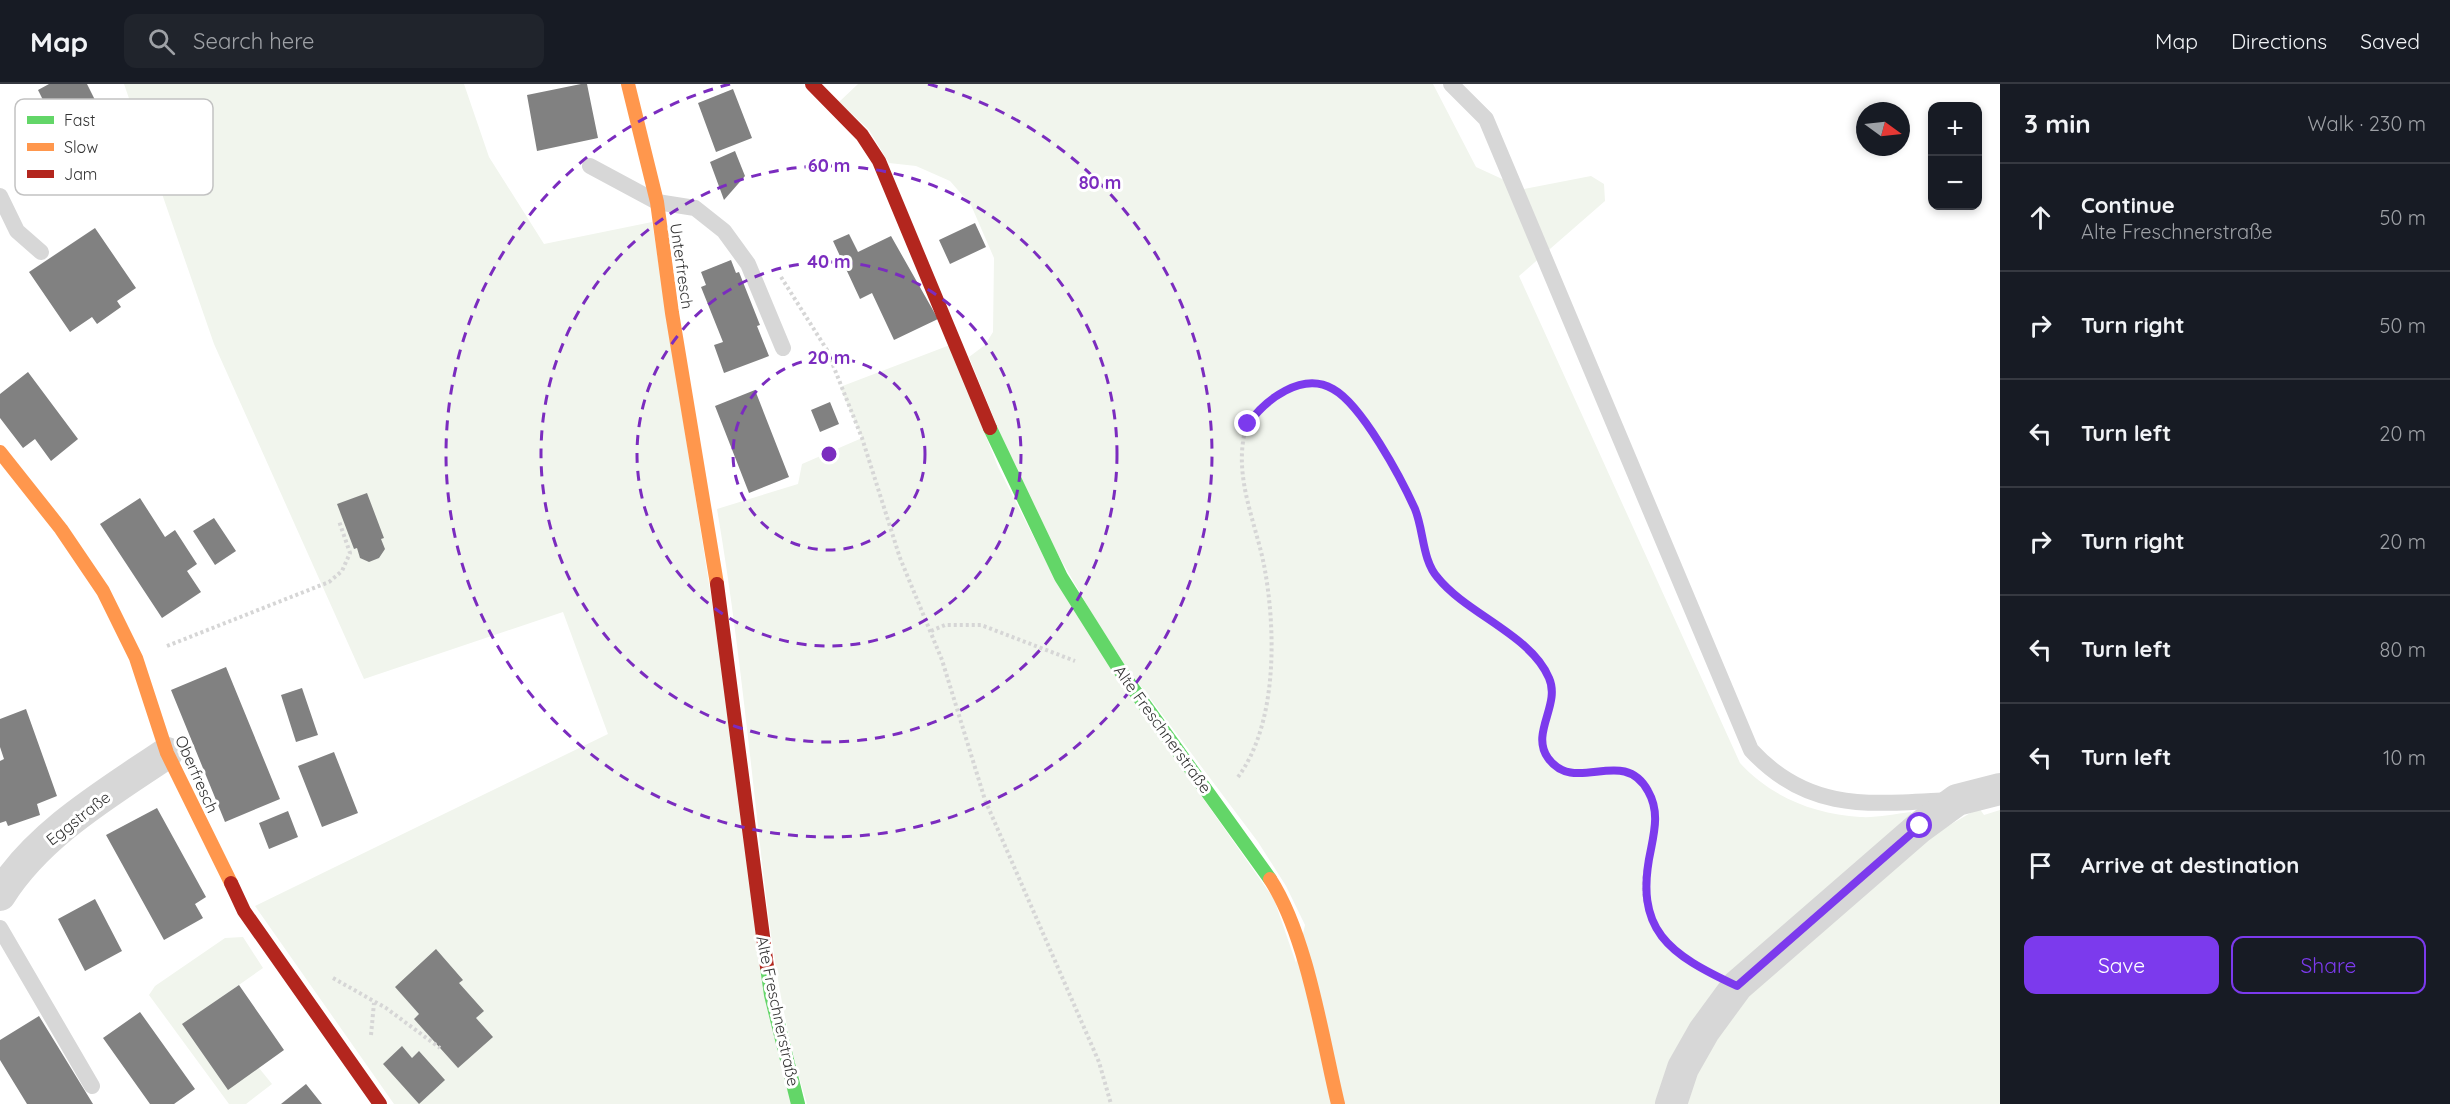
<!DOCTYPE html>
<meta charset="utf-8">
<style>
:root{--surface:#171b24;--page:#20242c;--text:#f1f3f6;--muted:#9ea1a6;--line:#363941;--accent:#7c3aed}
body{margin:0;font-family:Quicksand,sans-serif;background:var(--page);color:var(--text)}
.controls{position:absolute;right:18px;top:18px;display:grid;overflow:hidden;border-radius:12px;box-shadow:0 3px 9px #0003}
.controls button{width:54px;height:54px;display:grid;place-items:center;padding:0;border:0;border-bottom:2px solid var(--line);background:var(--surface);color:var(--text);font:30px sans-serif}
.compass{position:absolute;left:1856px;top:18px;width:54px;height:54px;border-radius:50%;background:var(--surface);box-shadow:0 3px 9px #0003;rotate:105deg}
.stop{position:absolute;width:18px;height:18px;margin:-14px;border:4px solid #7c3aed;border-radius:50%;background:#fff}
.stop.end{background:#7c3aed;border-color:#fff;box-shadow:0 2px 6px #0008}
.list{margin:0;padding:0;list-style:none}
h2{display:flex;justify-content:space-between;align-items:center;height:78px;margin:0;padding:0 24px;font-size:26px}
h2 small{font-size:20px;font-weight:400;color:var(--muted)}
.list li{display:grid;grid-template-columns:39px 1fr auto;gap:18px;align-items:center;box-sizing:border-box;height:108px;padding:0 24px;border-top:2px solid var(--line)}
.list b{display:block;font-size:22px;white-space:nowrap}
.list p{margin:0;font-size:20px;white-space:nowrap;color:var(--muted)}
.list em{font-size:20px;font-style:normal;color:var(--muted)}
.actions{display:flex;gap:12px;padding:18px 24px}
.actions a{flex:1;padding:14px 0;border:2px solid var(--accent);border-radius:12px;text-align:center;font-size:21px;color:var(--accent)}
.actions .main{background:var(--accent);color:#fff}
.icon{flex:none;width:33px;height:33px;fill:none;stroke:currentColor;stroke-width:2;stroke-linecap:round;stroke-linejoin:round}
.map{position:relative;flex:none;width:2000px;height:1020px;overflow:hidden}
header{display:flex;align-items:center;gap:36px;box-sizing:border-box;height:84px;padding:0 30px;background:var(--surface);border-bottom:2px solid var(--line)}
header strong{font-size:28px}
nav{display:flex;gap:33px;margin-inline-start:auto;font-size:21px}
.search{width:420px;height:54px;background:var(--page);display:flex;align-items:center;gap:15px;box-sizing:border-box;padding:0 21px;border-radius:12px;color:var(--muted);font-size:22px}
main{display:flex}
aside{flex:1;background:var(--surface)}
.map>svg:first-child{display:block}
.green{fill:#f1f5ed}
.building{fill:#818181}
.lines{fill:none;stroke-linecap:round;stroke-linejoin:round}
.path{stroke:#d6d6d6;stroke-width:4;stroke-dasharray:3 3;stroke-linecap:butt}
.lane{stroke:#d7d7d7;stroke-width:16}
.street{stroke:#d7d7d7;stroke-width:32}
.fast{stroke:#63d668;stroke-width:14}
.slow{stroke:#ff974d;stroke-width:14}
.jam{stroke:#b3261e;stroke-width:14}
.route{stroke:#7c3aed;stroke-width:8}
.ring{fill:none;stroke:#7b2cbf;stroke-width:3;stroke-dasharray:10 8}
.labels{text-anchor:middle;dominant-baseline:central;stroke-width:6;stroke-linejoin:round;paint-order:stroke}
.street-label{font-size:16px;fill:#333;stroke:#fff}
.key{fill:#fff;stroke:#c2c2c2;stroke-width:1.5}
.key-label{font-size:16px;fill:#333}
.centre{fill:#7b2cbf;stroke:#fff;stroke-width:3}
.ring-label{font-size:18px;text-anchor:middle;font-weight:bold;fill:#7b2cbf;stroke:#fff;stroke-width:6;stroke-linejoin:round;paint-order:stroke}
</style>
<header>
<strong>Map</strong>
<div class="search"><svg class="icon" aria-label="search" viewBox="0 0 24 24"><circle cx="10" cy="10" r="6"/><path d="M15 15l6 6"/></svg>Search here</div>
<nav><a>Map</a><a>Directions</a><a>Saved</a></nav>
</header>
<main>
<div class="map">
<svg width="2000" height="1020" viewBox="0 0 2000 1020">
<rect width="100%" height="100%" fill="#fff"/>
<!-- green -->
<path class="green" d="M 124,0 L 464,0 L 489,73 L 544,160 L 652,138 L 791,1020 L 394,1020 L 255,822 L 608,650 L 563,528 L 364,595 L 214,260 Z
M 858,0 L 1433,0 L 1476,83 L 1524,105 L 1591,92 L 1604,100 L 1605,117 L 1519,192 L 1740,679 C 1771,713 1814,730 1860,733 C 1876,734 1894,730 1911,728 L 1913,735 L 1733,895 L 1676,980 L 1662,1020 L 807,1020 C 779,930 768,835 758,742 C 746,636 735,530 717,425 L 798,400 L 802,380 L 862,354 L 840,303 L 950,261 L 998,383 L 1056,497 L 1116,591 L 1274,815 L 1296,879 L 1305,841 L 1286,802 L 1258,758 L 1125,581 L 1091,528 L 1044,446 L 1011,376 L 969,273 L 985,261 L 993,248 L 994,174 L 971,121 L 950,97 L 916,82 L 889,79 L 869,46 L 839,18 Z
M 1979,724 L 1984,731 L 2000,726 L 2000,1020 L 1680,1020 L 1692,988 L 1746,908 L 1929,753 Z
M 243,853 L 263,884 L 183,940 L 259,984 L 272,1000 L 246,1020 L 229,1020 L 149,911 L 155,902 L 225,854 Z"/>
<!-- building -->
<path class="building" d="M 49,0 L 87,0 L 101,28 L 60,50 L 38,6 Z
M 581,0 L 587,0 L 598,54 L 537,67 L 527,11 Z
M 733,5 L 752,54 L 716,68 L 698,19 Z
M 735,67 L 745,92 L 724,116 L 710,78 Z
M 975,139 L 986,163 L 950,180 L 939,156 Z
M 95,144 L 136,204 L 117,217 L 121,223 L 97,240 L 92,233 L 70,248 L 29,188 Z
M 849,150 L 858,168 L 891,152 L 938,235 L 894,256 L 872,209 L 860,215 L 833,157 Z
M 731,176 L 736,189 L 739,188 L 760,241 L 757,242 L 769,272 L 724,289 L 714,261 L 723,258 L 701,203 L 706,201 L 701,188 Z
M 28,288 L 78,355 L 51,377 L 35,355 L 23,364 L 0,334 L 0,310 Z
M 755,306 L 789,393 L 749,409 L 715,322 Z
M 830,318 L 839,340 L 820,348 L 811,326 Z
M 367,409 L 384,454 L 381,455 L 385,465 L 379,474 L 369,478 L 360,474 L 357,464 L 354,465 L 337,420 Z
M 140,414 L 165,453 L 175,446 L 197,480 L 187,487 L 201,508 L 162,534 L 100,440 Z
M 214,434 L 236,467 L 215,481 L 193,447 Z
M 226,583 L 280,715 L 225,738 L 171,606 Z
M 302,604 L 318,651 L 296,658 L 281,611 Z
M 26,625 L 57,712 L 37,720 L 40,731 L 8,742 L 6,737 L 0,739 L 0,677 L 4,675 L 0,663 L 0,635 Z
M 334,668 L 358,729 L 322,743 L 298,682 Z
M 157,724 L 206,813 L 195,820 L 203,834 L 164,856 L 106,751 Z
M 288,727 L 298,753 L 269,765 L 259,739 Z
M 95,815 L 122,867 L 85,887 L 58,835 Z
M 436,865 L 463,896 L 459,899 L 484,927 L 476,934 L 493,953 L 458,984 L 414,935 L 419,930 L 395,903 Z
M 239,901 L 284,966 L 228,1006 L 182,940 Z
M 140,928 L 195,1005 L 174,1020 L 150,1020 L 103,954 Z
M 39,932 L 93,1020 L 27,1020 L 0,976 L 0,956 Z
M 402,962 L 412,974 L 419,967 L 445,996 L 419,1020 L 383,980 Z
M 306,1000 L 322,1020 L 281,1020 Z"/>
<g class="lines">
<!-- path -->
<path class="path" d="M 781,193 L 827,266 L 862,354 L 900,474 L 942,576 L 985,716 L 1099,978 L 1111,1020
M 931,547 L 945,541 L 981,541 L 1075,577
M 167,562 L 329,498 L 342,487 L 350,469 L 339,437
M 1238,693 C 1278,639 1276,544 1264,481 C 1256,441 1237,400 1243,358 C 1245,338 1258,325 1274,314 C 1290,302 1313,295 1332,305 C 1361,320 1396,386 1410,416 C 1422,440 1421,471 1436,493 C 1462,530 1522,546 1545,586 C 1565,620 1528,649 1549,674 C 1577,711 1621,662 1648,706 C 1665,735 1646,767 1644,797 C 1641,838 1674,872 1709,889
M 333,894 L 386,924 L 440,964
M 371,951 L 374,919"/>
<!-- lane -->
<path class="lane" d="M 1451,0 L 1486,35 L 1751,666 C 1809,729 1871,720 1949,716
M 590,82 L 657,118 L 695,124 L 724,147 L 748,180 L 783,264
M 0,112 L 17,147 L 41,168
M 0,844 L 92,1002"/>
<!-- street -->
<path class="street" d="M 0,811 C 39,749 108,709 167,669
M 1671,1020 L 1683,984 L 1704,947 L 1737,902 L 1920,743 L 1957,716 L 2000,705"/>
<!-- fast -->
<path class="fast" d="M 990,344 L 1061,493 L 1119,585 L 1270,795
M 767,883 L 771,911 L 798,1020"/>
<!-- slow -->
<path class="slow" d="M 628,0 L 657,118 L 672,229 L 717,500
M 0,368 L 61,445 L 103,507 L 136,574 L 167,669 L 231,799
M 1270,795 C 1307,852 1322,953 1338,1020"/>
<!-- jam -->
<path class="jam" d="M 812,0 L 862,51 L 879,77 L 990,344
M 717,500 L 767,883
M 231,799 L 244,827 L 380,1020"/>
</g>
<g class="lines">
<!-- route -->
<path class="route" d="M 1248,340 C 1265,316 1302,287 1333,305 C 1362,321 1401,394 1415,425 C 1424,447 1422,476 1438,494 C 1467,530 1531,551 1549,594 C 1561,621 1530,649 1548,674 C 1575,712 1623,661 1648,707 C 1659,726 1655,745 1651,765 C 1633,847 1669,870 1737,902 L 1920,742"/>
</g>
<!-- distance rings -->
<g class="ring">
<circle cx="829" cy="370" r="96"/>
<circle cx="829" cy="370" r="192"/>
<circle cx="829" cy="370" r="288"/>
<path d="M928 0A383 383 0 1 1 730 0"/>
</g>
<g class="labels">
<!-- street labels -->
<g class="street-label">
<text transform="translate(682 182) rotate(82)">Unterfresch</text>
<text transform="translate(1163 645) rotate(54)">Alte Freschnerstraße</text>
<text transform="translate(197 690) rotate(66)">Oberfresch</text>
<text transform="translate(78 734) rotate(-38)">Eggstraße</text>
<text transform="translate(778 927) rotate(78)">Alte Freschnerstraße</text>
</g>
</g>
<!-- legend -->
<rect x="15" y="15" width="198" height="96" rx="9" class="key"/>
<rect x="27" y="32" width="27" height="8" fill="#63d668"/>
<rect x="27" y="59" width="27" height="8" fill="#ff974d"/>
<rect x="27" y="86" width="27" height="8" fill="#b3261e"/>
<g class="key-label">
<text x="64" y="42">Fast</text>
<text x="64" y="69">Slow</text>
<text x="64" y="96">Jam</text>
</g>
<circle cx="829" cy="370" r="9" class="centre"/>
<g class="ring-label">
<text x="829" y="88">60 m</text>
<text x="1100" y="105">80 m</text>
<text x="829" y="184">40 m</text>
<text x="829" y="280">20 m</text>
</g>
</svg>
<div class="controls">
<button>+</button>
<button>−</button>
</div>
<svg class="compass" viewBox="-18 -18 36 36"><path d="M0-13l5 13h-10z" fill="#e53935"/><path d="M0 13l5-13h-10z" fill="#9ea1a6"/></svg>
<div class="stop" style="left:1920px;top:742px"></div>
<div class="stop end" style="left:1248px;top:340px"></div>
</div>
<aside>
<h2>3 min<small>Walk · 230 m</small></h2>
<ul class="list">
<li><svg class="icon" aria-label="ahead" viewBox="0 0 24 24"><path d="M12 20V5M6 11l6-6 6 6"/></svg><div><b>Continue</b><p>Alte Freschnerstraße</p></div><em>50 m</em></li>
<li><svg class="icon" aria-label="right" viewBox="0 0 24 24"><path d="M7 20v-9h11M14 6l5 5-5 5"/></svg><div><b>Turn right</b></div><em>50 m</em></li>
<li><svg class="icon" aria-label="left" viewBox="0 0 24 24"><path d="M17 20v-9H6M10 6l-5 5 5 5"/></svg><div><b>Turn left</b></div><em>20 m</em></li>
<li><svg class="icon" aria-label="right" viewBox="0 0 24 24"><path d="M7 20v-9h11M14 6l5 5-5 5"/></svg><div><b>Turn right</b></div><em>20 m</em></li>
<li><svg class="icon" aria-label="left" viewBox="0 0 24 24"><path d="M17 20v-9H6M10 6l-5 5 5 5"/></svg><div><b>Turn left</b></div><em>80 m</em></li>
<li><svg class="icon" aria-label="left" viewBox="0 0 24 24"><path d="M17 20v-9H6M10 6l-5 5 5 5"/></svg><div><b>Turn left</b></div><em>10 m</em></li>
<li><svg class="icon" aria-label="arrive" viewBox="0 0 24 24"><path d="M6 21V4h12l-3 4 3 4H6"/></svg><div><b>Arrive at destination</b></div></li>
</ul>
<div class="actions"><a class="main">Save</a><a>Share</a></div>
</aside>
</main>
